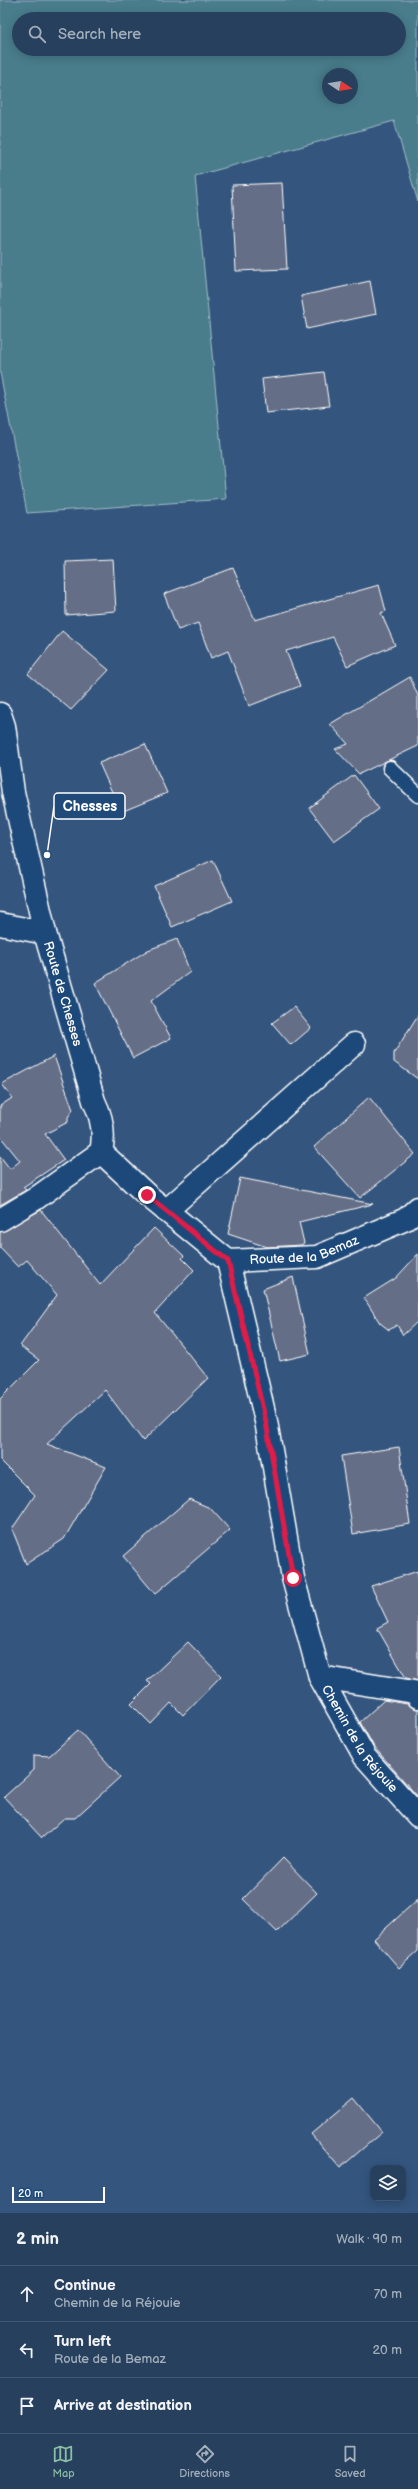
<!DOCTYPE html>
<meta charset="utf-8">
<style>
:root{--surface:#27405e;--page:#334b67;--text:#f1f3f6;--muted:#a4afbc;--line:#435973;--accent:#8abfa5}
body{margin:0;font-family:"Balsamiq Sans",sans-serif;background:var(--page);color:var(--text)}
.controls{position:absolute;right:12px;bottom:12px;display:grid;overflow:hidden;border-radius:8px;box-shadow:0 2px 10px #0003}
.controls button{width:36px;height:36px;display:grid;place-items:center;padding:0;border:0;border-bottom:1px solid var(--line);background:var(--surface);color:var(--text);font:20px sans-serif}
.compass{position:absolute;left:322px;top:68px;width:36px;height:36px;border-radius:50%;background:var(--surface);box-shadow:0 2px 10px #0003;rotate:102deg}
.scale{position:absolute;left:12px;bottom:10px;width:93px;box-sizing:border-box;padding-left:4px;border:2px solid #fff;border-top:0;font-size:11px;line-height:14px;white-space:nowrap;color:#fff;-webkit-text-stroke:3px #1f4a7a;paint-order:stroke}
.stop{position:absolute;width:12px;height:12px;margin:-9px;border:3px solid #e11d48;border-radius:50%;background:#fff}
.stop.end{background:#e11d48;border-color:#fff;box-shadow:0 1px 4px #0008}
.list{margin:0;padding:0;list-style:none}
h2{display:flex;justify-content:space-between;align-items:center;height:52px;margin:0;padding:0 16px;font-size:17px}
h2 small{font-size:13px;font-weight:400;color:var(--muted)}
.list li{display:grid;grid-template-columns:26px 1fr auto;gap:12px;align-items:center;box-sizing:border-box;height:56px;padding:0 16px;border-top:1px solid var(--line)}
.list b{display:block;font-size:15px;white-space:nowrap}
.list p{margin:0;font-size:13px;white-space:nowrap;color:var(--muted)}
.list em{font-size:13px;font-style:normal;color:var(--muted)}
.icon{flex:none;width:22px;height:22px;fill:none;stroke:currentColor;stroke-width:2;stroke-linecap:round;stroke-linejoin:round}
.map{position:relative;flex:none;width:418px;height:2213px;overflow:hidden}
.search{position:absolute;background:var(--surface);box-shadow:0 2px 10px #0003;left:12px;right:12px;top:12px;height:44px;display:flex;align-items:center;gap:10px;box-sizing:border-box;padding:0 14px;border-radius:22px;color:var(--muted);font-size:15px}
.sheet{height:220px;background:var(--surface)}
nav{display:flex;justify-content:space-around;align-items:center;box-sizing:border-box;height:56px;border-top:1px solid var(--line);background:var(--surface);font-size:11px;color:var(--muted)}
nav a{display:grid;justify-items:center;gap:2px}
nav .on{color:var(--accent)}
.map>svg:first-child{display:block}
.green{fill:#487d8c;stroke:#a4bec6;fill-rule:evenodd}
.building{fill:#656e87;stroke:#fff}
.lines{fill:none;stroke-linecap:round;stroke-linejoin:round}
.lane-casing{stroke:#fff;stroke-width:17}
.street-casing{stroke:#fff;stroke-width:25}
.secondary-casing{stroke:#fff;stroke-width:25}
.lane{stroke:#1f4a7a;stroke-width:14}
.street{stroke:#1f4a7a;stroke-width:22}
.secondary{stroke:#1f4a7a;stroke-width:22}
.route{stroke:#e11d48;stroke-width:5}
.labels{text-anchor:middle;dominant-baseline:central;stroke-width:3;stroke-linejoin:round;paint-order:stroke}
.street-label{font-size:13px;fill:#fff;stroke:#1f4a7a}
.leader{fill:none;stroke:#fff;stroke-width:1.5}
.callout-dot{fill:#fff;stroke:#1f4a7a;stroke-width:1.5}
.callout{fill:#1f4a7a;stroke:#fff;stroke-width:1.5}
.callout-label{font-size:14px;text-anchor:middle;font-weight:bold;fill:#fff}
</style>
<div class="map">
<svg width="418" height="2213" viewBox="0 0 418 2213">
<rect width="100%" height="100%" fill="#34557e"/>
<filter id="ink" filterUnits="userSpaceOnUse"><feTurbulence type="fractalNoise" baseFrequency=".025" numOctaves="2"/><feDisplacementMap in="SourceGraphic" scale="8" xChannelSelector="R" yChannelSelector="G"/><feConvolveMatrix kernelMatrix="1 2 1 2 8 2 1 2 1" color-interpolation-filters="sRGB"/></filter>
<g filter="url(#ink)">
<!-- green -->
<path class="green" d="M 0,0 L 418,0 L 418,202 L 394,121 L 195,176 L 226,499 L 27,513 L 0,372 ZM 19,19 L 399,19 L 399,49 L 19,49 ZM 328,74 L 352,74 L 352,98 L 328,98 Z"/>
<!-- building -->
<path class="building" d="M 282,183 L 287,269 L 236,271 L 232,185 Z
M 370,281 L 376,314 L 307,329 L 301,296 Z
M 324,372 L 329,406 L 266,413 L 262,379 Z
M 113,559 L 116,611 L 66,615 L 65,561 Z
M 233,568 L 255,620 L 379,585 L 386,611 L 381,613 L 395,645 L 347,666 L 333,637 L 286,651 L 300,686 L 249,706 L 228,651 L 211,658 L 198,623 L 178,630 L 164,594 Z
M 62,631 L 109,670 L 71,710 L 28,674 Z
M 410,677 L 418,696 L 418,746 L 359,774 L 335,749 L 348,744 L 330,724 Z
M 145,744 L 167,793 L 121,812 L 99,763 Z
M 354,775 L 379,809 L 334,841 L 309,808 Z
M 213,860 L 232,901 L 172,927 L 154,886 Z
M 177,939 L 190,972 L 151,1001 L 171,1038 L 133,1058 L 95,983 L 148,950 Z
M 294,1007 L 311,1028 L 291,1045 L 272,1023 Z
M 418,1015 L 418,1079 L 394,1062 L 394,1053 Z
M 54,1056 L 73,1110 L 68,1117 L 68,1122 L 45,1134 L 64,1160 L 23,1187 L 26,1190 L 0,1205 L 0,1156 L 10,1169 L 20,1161 L 0,1136 L 0,1106 L 12,1098 L 2,1084 Z
M 369,1097 L 415,1154 L 360,1198 L 314,1147 Z
M 240,1178 L 373,1204 L 299,1222 L 304,1243 L 301,1245 L 267,1247 L 228,1234 Z
M 41,1210 L 100,1285 L 154,1228 L 184,1256 L 182,1258 L 194,1270 L 155,1313 L 208,1378 L 143,1441 L 105,1390 L 47,1444 L 106,1467 L 64,1539 L 26,1564 L 12,1529 L 35,1495 L 0,1460 L 0,1399 L 39,1360 L 20,1346 L 57,1295 L 27,1260 L 18,1267 L 0,1248 L 0,1232 Z
M 418,1254 L 418,1321 L 403,1335 L 397,1325 L 389,1330 L 380,1323 L 364,1298 L 396,1278 Z
M 293,1277 L 310,1354 L 280,1361 L 263,1289 Z
M 399,1447 L 410,1524 L 353,1534 L 341,1456 Z
M 189,1499 L 210,1508 L 230,1530 L 155,1594 L 123,1556 Z
M 418,1571 L 418,1681 L 406,1678 L 377,1628 L 388,1622 L 371,1586 Z
M 188,1642 L 221,1676 L 183,1715 L 171,1703 L 151,1724 L 131,1704 L 151,1684 L 147,1681 Z
M 384,1700 L 407,1704 L 418,1709 L 418,1797 L 374,1747 L 360,1722 Z
M 78,1730 L 120,1777 L 75,1818 L 64,1818 L 42,1838 L 4,1797 L 34,1770 L 34,1755 L 49,1756 Z
M 283,1858 L 317,1893 L 277,1932 L 243,1899 Z
M 418,1899 L 418,1951 L 399,1968 L 374,1939 Z
M 354,2098 L 382,2132 L 340,2168 L 311,2134 Z"/>
<g class="lines">
<defs>
<path id="lane" d="M 390,768 L 418,795"/>
<g id="street">
<path d="M 0,924 L 45,933"/>
<path id="s1" d="M 101,1152 L 147,1195 L 228,1261 L 317,1257 L 406,1219 L 418,1208"/>
<path d="M 166,1211 L 354,1044"/>
<path id="s2" d="M 228,1261 L 266,1421 L 293,1578 L 320,1677 L 365,1757 L 418,1816"/>
<path d="M 320,1677 L 414,1692 L 418,1697"/>
</g>
<g id="secondary">
<path id="s3" d="M 0,714 L 4,726 L 13,792 L 45,933 L 94,1101 C 102,1117 105,1134 101,1152 L 35,1199 L 0,1220"/>
</g>
</defs>
<!-- lane casing -->
<use href="#lane" class="lane-casing"/>
<!-- street casing -->
<use href="#street" class="street-casing"/>
<!-- secondary casing -->
<use href="#secondary" class="secondary-casing"/>
<!-- lane -->
<use href="#lane" class="lane"/>
<!-- street -->
<use href="#street" class="street"/>
<!-- secondary -->
<use href="#secondary" class="secondary"/>
</g>
</g>
<g class="lines" filter="url(#ink)">
<!-- route -->
<path class="route" d="M 147,1195 L 228,1261 L 266,1422 L 293,1578"/>
</g>
<g class="labels">
<!-- street labels -->
<g class="street-label">
<text stroke="none"><textPath href="#s3" startOffset="287">Route de Chesses</textPath></text>
<text stroke="none"><textPath href="#s1" startOffset="245">Route de la Bemaz</textPath></text>
<text stroke="none"><textPath href="#s2" startOffset="500">Chemin de la Réjouie</textPath></text>
</g>
</g>
<!-- callouts -->
<path class="leader" d="M47 855L54 806"/>
<circle class="callout-dot" cx="47" cy="855" r="4"/>
<rect class="callout" x="54" y="793" width="71" height="26" rx="4"/>
<g class="callout-label">
<text x="90" y="811">Chesses</text>
</g>
</svg>
<div class="controls">
<button><svg class="icon" aria-label="layers" viewBox="0 0 24 24"><path d="M12 4l9 5-9 5-9-5zM3 14l9 5 9-5"/></svg></button>
</div>
<svg class="compass" viewBox="-18 -18 36 36"><path d="M0-13l5 13h-10z" fill="#e53935"/><path d="M0 13l5-13h-10z" fill="#a4afbc"/></svg>
<div class="scale">20 m</div>
<div class="stop" style="left:293px;top:1578px"></div>
<div class="stop end" style="left:147px;top:1195px"></div>
<div class="search"><svg class="icon" aria-label="search" viewBox="0 0 24 24"><circle cx="10" cy="10" r="6"/><path d="M15 15l6 6"/></svg>Search here</div>
</div>
<section class="sheet">
<h2>2 min<small>Walk · 90 m</small></h2>
<ul class="list">
<li><svg class="icon" aria-label="ahead" viewBox="0 0 24 24"><path d="M12 20V5M6 11l6-6 6 6"/></svg><div><b>Continue</b><p>Chemin de la Réjouie</p></div><em>70 m</em></li>
<li><svg class="icon" aria-label="left" viewBox="0 0 24 24"><path d="M17 20v-9H6M10 6l-5 5 5 5"/></svg><div><b>Turn left</b><p>Route de la Bemaz</p></div><em>20 m</em></li>
<li><svg class="icon" aria-label="arrive" viewBox="0 0 24 24"><path d="M6 21V4h12l-3 4 3 4H6"/></svg><div><b>Arrive at destination</b></div></li>
</ul>
</section>
<nav>
<a class="on"><svg class="icon" aria-label="map" viewBox="0 0 24 24"><path d="M3 6l6-2 6 2 6-2v14l-6 2-6-2-6 2zM9 4v14M15 6v14"/></svg>Map</a>
<a><svg class="icon" aria-label="directions" viewBox="0 0 24 24"><path d="M12 3l9 9-9 9-9-9zM9 14v-3h6M13 9l2 2-2 2"/></svg>Directions</a>
<a><svg class="icon" aria-label="saved" viewBox="0 0 24 24"><path d="M7 4h10v16l-5-4-5 4z"/></svg>Saved</a>
</nav>
